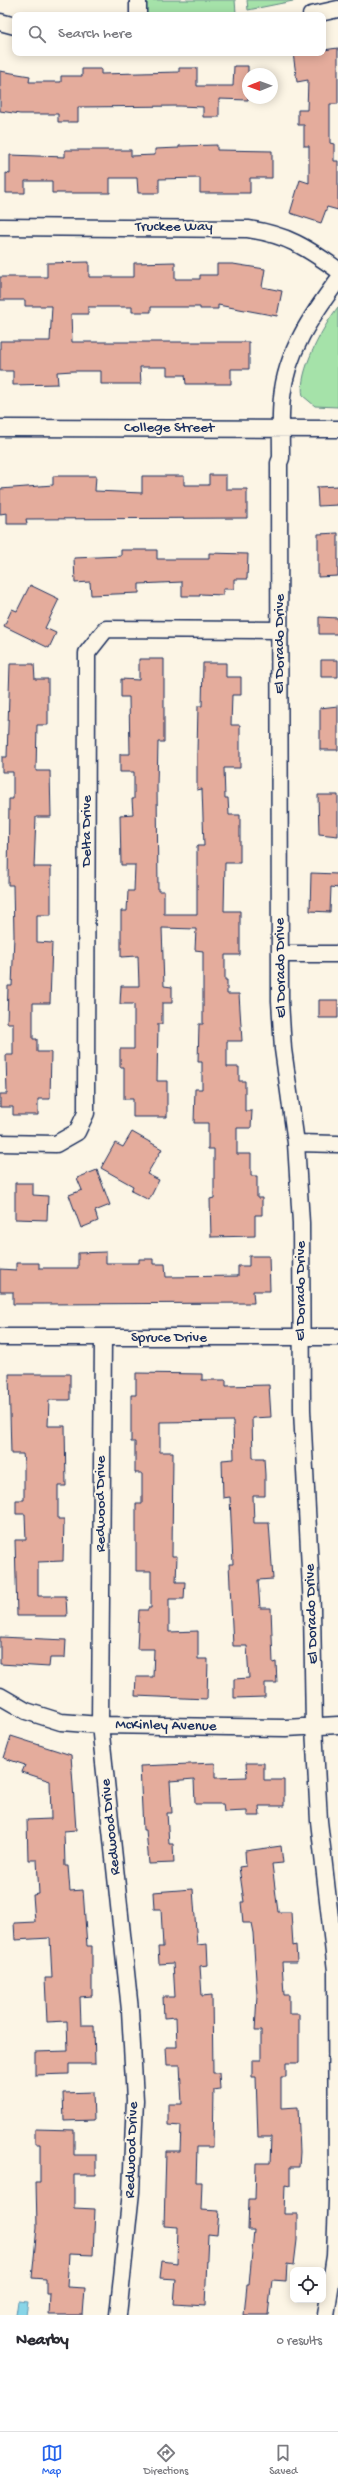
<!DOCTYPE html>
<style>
:root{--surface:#fff;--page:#f2f2f3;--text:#2b2b33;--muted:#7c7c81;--line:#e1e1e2;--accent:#2563eb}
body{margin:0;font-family:"Gochi Hand",sans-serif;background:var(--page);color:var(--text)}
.controls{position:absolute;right:12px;bottom:12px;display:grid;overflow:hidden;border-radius:8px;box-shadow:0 2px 10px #0003}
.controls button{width:36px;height:36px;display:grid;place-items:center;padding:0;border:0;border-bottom:1px solid var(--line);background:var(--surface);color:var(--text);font:20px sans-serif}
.compass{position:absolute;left:242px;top:68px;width:36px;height:36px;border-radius:50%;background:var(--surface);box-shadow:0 2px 10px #0003;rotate:269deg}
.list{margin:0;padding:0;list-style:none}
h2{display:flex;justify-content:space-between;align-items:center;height:52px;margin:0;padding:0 16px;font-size:17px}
h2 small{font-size:13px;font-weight:400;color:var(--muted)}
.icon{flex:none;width:22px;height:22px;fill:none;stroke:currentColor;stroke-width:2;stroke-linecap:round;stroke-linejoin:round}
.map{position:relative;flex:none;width:338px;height:2315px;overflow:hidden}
.search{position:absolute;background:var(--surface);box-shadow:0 2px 10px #0003;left:12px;right:12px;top:12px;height:44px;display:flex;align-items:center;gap:10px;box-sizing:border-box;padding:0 14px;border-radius:8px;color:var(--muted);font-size:15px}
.sheet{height:116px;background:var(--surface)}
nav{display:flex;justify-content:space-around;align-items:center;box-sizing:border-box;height:56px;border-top:1px solid var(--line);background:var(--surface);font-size:11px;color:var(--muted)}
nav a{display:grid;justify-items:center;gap:2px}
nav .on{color:var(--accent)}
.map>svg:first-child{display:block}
.green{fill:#a5e2a9;stroke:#608884}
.water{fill:#88d5e7;stroke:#5c93b0}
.building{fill:#e4ac9c;stroke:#1b2f5e}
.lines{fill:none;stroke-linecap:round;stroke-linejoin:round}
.minor-casing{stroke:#1b2f5e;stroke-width:19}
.minor{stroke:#fcf5e5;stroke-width:16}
.labels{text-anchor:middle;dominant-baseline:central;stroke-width:4;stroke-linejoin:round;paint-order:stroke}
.street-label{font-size:15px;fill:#1b2f5e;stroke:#fcf5e5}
</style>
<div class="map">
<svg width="338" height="2315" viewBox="0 0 338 2315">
<rect width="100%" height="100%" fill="#fcf5e5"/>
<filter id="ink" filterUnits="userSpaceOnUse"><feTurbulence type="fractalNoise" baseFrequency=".025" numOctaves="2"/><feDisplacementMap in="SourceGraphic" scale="8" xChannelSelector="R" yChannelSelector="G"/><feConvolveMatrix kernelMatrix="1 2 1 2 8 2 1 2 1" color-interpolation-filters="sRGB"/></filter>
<g filter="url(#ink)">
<!-- green -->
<path class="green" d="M 144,0 L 235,0 L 236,13 L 143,15 Z
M 247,0 L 298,0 L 248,10 Z
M 338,307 L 338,407 L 315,406 L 303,396 C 297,373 324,325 338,307 Z"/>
<!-- water -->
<path class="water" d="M 18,2301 L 28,2302 L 26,2315 L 16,2315 Z"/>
<!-- building -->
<path class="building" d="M 338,48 L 338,104 L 330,104 L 330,143 L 334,144 L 334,161 L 338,161 L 338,210 L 327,207 L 321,223 L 290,213 L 300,180 L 309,183 L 309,146 L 304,146 L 304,125 L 298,125 L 298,110 L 307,110 L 308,80 L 297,82 L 293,53 L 323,53 L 323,50 Z
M 234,66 L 248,66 L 248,100 L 219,99 L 219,117 L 203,117 L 203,107 L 179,106 L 78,107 L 78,122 L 58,122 L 58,114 L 20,114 L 0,111 L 0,71 L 30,76 L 29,82 L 61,82 L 61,76 L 82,76 L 82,69 L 101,69 L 101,74 L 179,72 L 179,68 L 197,68 L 197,86 L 233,86 Z
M 217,145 L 217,150 L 272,151 L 272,178 L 250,178 L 250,193 L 200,193 L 200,178 L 159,179 L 159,193 L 138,193 L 137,178 L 110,178 L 110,193 L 52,193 L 52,181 L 25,181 L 25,193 L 6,193 L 6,173 L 10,174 L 10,155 L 65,157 L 65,150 L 131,150 L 131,156 L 155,155 L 155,149 L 179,148 L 179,146 Z
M 89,262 L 89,277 L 134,277 L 134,263 L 175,262 L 175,279 L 200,279 L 200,275 L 217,275 L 217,264 L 233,264 L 265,269 L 262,287 L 282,291 L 277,316 L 218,305 L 218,309 L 200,309 L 200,307 L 151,307 L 151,312 L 132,312 L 132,307 L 88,307 L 88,314 L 71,314 L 72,342 L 249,342 L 249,369 L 231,369 L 231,384 L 186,384 L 185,375 L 167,375 L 167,367 L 140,367 L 141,384 L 101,384 L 101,371 L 73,371 L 57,372 L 58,384 L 13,385 L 13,371 L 0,371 L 0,341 L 50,341 L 52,306 L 25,306 L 25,300 L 0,300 L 0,277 L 47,277 L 47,263 Z
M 209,475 L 226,475 L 226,489 L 247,489 L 247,518 L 26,519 L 27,524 L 7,524 L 7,513 L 0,514 L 0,489 L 53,485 L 53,476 L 96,476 L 95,491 L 142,493 L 142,476 L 184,476 L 184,485 L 209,485 Z
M 338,486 L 338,505 L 318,506 L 317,487 Z
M 338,533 L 338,576 L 318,577 L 318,534 Z
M 121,550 L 157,550 L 157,559 L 209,559 L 209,553 L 248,554 L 247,579 L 234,579 L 234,589 L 223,589 L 223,595 L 200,594 L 200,596 L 182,596 L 182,582 L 139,584 L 139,593 L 91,595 L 90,582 L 75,583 L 74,558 L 121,556 Z
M 30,585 L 59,599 L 45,628 L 56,633 L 49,648 L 4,626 L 12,609 L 17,611 Z
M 319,617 L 338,618 L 338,634 L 319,634 Z
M 139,659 L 164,659 L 164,742 L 158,742 L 157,786 L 158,891 L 164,891 L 164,914 L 197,914 L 197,846 L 204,846 L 202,789 L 197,790 L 197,752 L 198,706 L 202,706 L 203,663 L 226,663 L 226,677 L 241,677 L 241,695 L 232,695 L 231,725 L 240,725 L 240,768 L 224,768 L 225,798 L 228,798 L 229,815 L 240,815 L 240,863 L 225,863 L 224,911 L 240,911 L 240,955 L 225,955 L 225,980 L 227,980 L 227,994 L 239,994 L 242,1041 L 227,1041 L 227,1067 L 239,1067 L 239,1081 L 245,1081 L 245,1111 L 252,1111 L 251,1128 L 237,1128 L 237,1154 L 251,1154 L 251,1176 L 257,1176 L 257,1198 L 262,1198 L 262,1215 L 255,1215 L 255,1236 L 211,1237 L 210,1199 L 214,1198 L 214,1149 L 208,1149 L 208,1123 L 194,1123 L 195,1089 L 202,1089 L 202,1062 L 198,1062 L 199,1024 L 203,1024 L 203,951 L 195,950 L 196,929 L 162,928 L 164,986 L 172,987 L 172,1003 L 162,1003 L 162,1024 L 158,1024 L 157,1081 L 167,1081 L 167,1117 L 133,1117 L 133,1099 L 124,1099 L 124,1067 L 120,1067 L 120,1049 L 134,1049 L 134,1004 L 120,1004 L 121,986 L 139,986 L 138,956 L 121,957 L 121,911 L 127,911 L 128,891 L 134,891 L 135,865 L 121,865 L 120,815 L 133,814 L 132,799 L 134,799 L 134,772 L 120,772 L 120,754 L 130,754 L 129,697 L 121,697 L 121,679 L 139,680 Z
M 321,660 L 338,660 L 338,677 L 321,677 Z
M 10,664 L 34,664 L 35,679 L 48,679 L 48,725 L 37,725 L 36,771 L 50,771 L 51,817 L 36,817 L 34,867 L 51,867 L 51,915 L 37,915 L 37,942 L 52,943 L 50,1003 L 33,1003 L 33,1039 L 37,1039 L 37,1052 L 51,1052 L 50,1099 L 38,1099 L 38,1115 L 13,1115 L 13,1107 L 0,1107 L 0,1094 L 7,1094 L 6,1055 L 13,1055 L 13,1023 L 7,1023 L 8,986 L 12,986 L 14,936 L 13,885 L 8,885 L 9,799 L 13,799 L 13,772 L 2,772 L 2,757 L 7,757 Z
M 338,706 L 338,750 L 320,750 L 320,708 Z
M 318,795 L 338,795 L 338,836 L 319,834 Z
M 311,873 L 338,874 L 338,888 L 331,887 L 330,912 L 310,911 Z
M 319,1000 L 338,1000 L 338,1018 L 319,1018 Z
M 132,1132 L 162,1149 L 147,1174 L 159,1180 L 149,1200 L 131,1191 L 133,1186 L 101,1168 L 115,1143 L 123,1147 Z
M 97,1170 L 110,1205 L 95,1211 L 98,1221 L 81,1228 L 69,1195 L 82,1190 L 77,1178 Z
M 15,1183 L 33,1183 L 33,1195 L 48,1196 L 47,1220 L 15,1219 Z
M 106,1252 L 106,1263 L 139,1263 L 139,1259 L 153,1259 L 153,1264 L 165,1264 L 166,1277 L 238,1276 L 238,1266 L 249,1266 L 249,1256 L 269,1256 L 270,1291 L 253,1291 L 254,1303 L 44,1304 L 13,1304 L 13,1292 L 0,1292 L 0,1269 L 16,1270 L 16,1263 L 39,1263 L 39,1268 L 78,1268 L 78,1253 Z
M 136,1373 L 202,1374 L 202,1380 L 226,1380 L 226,1386 L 269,1385 L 271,1417 L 252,1418 L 253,1458 L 264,1458 L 265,1475 L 265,1496 L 253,1496 L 254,1523 L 269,1523 L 273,1579 L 258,1580 L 260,1608 L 271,1608 L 273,1663 L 276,1662 L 277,1683 L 265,1683 L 265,1697 L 234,1698 L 234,1679 L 249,1678 L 247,1646 L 233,1646 L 229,1564 L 233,1564 L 230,1497 L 223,1498 L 222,1460 L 234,1459 L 233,1421 L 160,1422 L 160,1452 L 173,1452 L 172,1556 L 177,1556 L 176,1582 L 185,1582 L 184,1599 L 169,1599 L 169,1632 L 198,1631 L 198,1659 L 208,1659 L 207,1699 L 135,1696 L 136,1677 L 153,1677 L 154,1649 L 137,1649 L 139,1610 L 148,1610 L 148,1608 L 151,1608 L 151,1571 L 136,1571 L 136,1504 L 142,1504 L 142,1473 L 135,1473 L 135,1442 L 131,1442 L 131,1395 L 136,1395 Z
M 9,1374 L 70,1374 L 70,1400 L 49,1400 L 48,1426 L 65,1426 L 66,1486 L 58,1486 L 58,1519 L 64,1519 L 63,1561 L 38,1562 L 38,1596 L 66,1596 L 67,1616 L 17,1616 L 15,1540 L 26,1540 L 25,1514 L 16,1514 L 16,1500 L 24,1500 L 24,1463 L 23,1454 L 11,1454 Z
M 0,1637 L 66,1640 L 65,1658 L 50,1658 L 49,1667 L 0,1664 Z
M 11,1736 L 71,1755 L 76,1830 L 64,1831 L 65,1866 L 68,1866 L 70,1891 L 83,1890 L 87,1946 L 92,1946 L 92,1996 L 80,1997 L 81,2025 L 94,2025 L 95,2064 L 69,2064 L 69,2074 L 35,2075 L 35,2052 L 68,2051 L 67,2021 L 47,2022 L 45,1978 L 52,1978 L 50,1938 L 15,1940 L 14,1923 L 35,1922 L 33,1895 L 39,1894 L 37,1860 L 28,1860 L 27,1820 L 51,1819 L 50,1781 L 22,1772 L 25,1765 L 4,1758 Z
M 215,1763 L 215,1778 L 247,1777 L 246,1763 L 264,1763 L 264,1780 L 284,1780 L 284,1806 L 259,1806 L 260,1816 L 247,1816 L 247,1811 L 224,1812 L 223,1804 L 195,1804 L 194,1779 L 170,1781 L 172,1813 L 167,1813 L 169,1844 L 173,1844 L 174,1863 L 149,1864 L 146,1830 L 143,1830 L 140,1766 Z
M 281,1846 L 283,1863 L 272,1864 L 278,1912 L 291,1912 L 293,1946 L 296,1945 L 297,1962 L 282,1962 L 284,1995 L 289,1995 L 289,2014 L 299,2014 L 299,2063 L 286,2063 L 286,2077 L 281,2077 L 281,2108 L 298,2107 L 300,2152 L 299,2167 L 290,2167 L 290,2186 L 285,2185 L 284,2214 L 297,2214 L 297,2240 L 294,2265 L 287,2264 L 286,2281 L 272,2280 L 268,2315 L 244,2315 L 247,2285 L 249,2285 L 254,2230 L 248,2230 L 249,2199 L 255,2199 L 256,2163 L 270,2163 L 271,2137 L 258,2137 L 256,2077 L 252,2077 L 252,2060 L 261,2060 L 261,2031 L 255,2031 L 257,1995 L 253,1933 L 251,1923 L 243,1923 L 241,1902 L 244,1902 L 239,1867 L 246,1866 L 245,1851 Z
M 193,1889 L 197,1945 L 207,1944 L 208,1965 L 200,1966 L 202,1996 L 212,1995 L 213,2073 L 219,2073 L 220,2089 L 214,2090 L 213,2147 L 197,2147 L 196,2182 L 202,2182 L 201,2210 L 219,2211 L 217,2235 L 208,2234 L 205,2306 L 174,2304 L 176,2279 L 160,2278 L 162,2261 L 177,2263 L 178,2227 L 164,2226 L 166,2151 L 180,2151 L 181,2126 L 168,2125 L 168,2104 L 182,2104 L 180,2065 L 167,2065 L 166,2047 L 177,2047 L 176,2017 L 164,2018 L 163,1997 L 175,1997 L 173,1963 L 159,1964 L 158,1947 L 163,1947 L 161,1909 L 154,1909 L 153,1892 Z
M 93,2092 L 94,2120 L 64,2121 L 63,2093 Z
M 35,2129 L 74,2130 L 74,2155 L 96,2155 L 96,2175 L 74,2175 L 74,2208 L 95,2209 L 93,2255 L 69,2254 L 67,2287 L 85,2288 L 83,2315 L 49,2315 L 50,2294 L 46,2294 L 46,2279 L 32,2278 L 37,2227 L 36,2182 L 40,2182 L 40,2144 L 35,2144 Z"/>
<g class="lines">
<defs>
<path id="minor" d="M 138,0 L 138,15
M 311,15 L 338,9
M 0,22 L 15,26
M 0,227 L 248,229 C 287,235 306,247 338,270
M 0,428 L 338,429
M 280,954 L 338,954
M 0,1143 L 56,1144 L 77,1132 L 86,1113 L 87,653 L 106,629 L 280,630
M 296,1143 L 338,1144
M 0,1337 L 338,1337
M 103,1338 L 100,1725 L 130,2010 L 135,2100 L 131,2192 L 118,2315
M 0,1696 L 26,1711 L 61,1722 L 100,1725 L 286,1728 L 338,1725
M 326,2315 L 335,2256 L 337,2200 L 336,1971 L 319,1821 L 314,1727 L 312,1609 L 302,1410 L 301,1223 L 296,1143 L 283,1049 L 280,1001 L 279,463 L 281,458 C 281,438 280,417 282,397 C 286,353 312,315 338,280"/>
</defs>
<!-- minor casing -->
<use href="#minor" class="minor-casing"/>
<!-- minor -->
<use href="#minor" class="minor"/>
</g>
</g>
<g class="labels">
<!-- street labels -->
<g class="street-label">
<text x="174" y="227">Truckee Way</text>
<text x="169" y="428">College Street</text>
<text transform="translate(280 644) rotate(-90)">El Dorado Drive</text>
<text transform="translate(87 831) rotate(-90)">Delta Drive</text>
<text transform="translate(281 968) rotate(-91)">El Dorado Drive</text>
<text transform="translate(301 1291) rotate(-90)">El Dorado Drive</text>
<text x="169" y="1338">Spruce Drive</text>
<text transform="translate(101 1504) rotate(-90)">Redwood Drive</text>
<text transform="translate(312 1614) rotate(-92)">El Dorado Drive</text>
<text transform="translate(166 1726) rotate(1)">McKinley Avenue</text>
<text transform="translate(111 1827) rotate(-96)">Redwood Drive</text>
<text transform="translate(132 2150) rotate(-88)">Redwood Drive</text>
</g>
</g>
</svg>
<div class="controls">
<button><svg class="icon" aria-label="locate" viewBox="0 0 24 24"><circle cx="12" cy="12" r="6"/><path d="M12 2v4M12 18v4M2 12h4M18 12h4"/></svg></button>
</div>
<svg class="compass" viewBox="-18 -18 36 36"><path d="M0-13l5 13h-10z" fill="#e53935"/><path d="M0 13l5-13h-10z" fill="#7c7c81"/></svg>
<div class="search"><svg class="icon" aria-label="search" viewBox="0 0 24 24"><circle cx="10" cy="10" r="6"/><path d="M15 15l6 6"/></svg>Search here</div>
</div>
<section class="sheet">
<h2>Nearby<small>0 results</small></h2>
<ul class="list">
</ul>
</section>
<nav>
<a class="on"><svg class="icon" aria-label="map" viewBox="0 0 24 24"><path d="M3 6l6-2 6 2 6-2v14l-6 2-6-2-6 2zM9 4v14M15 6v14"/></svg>Map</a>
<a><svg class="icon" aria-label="directions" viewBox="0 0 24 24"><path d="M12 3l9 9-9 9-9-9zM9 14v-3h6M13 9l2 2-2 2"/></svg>Directions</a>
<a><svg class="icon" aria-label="saved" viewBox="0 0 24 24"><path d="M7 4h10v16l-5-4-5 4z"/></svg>Saved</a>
</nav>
